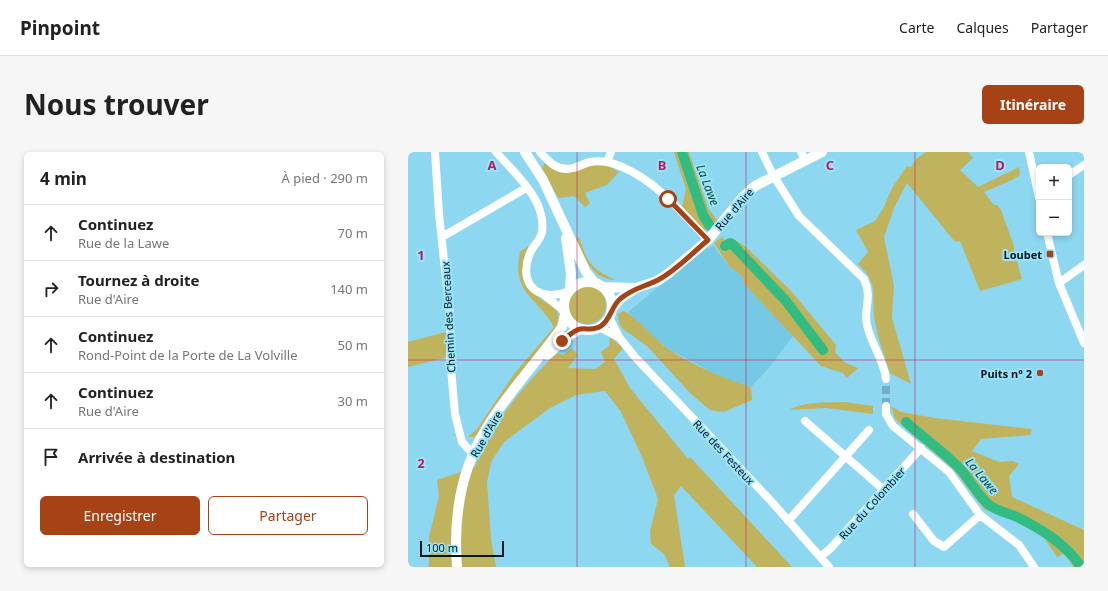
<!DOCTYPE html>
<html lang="fr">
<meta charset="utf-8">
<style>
:root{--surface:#fff;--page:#f6f6f6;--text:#222;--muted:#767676;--line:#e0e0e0;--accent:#a74116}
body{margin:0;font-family:"Noto Sans",sans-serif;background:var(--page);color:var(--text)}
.controls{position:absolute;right:12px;top:12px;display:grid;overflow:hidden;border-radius:6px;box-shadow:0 2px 6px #0003}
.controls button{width:36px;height:36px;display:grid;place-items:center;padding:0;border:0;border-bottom:1px solid var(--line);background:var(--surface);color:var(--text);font:20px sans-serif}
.scale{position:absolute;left:12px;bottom:10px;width:84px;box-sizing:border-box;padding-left:4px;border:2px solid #00151c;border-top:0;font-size:11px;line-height:14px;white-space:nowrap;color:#00151c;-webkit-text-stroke:3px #9ae4fd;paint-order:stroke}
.stop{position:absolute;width:12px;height:12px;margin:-9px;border:3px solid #a74116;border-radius:50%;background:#fff}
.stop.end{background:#a74116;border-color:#fff;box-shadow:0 1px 4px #0008}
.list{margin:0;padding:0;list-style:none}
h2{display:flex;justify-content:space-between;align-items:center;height:52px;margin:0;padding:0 16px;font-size:17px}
h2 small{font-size:13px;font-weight:400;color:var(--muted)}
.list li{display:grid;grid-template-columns:26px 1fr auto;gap:12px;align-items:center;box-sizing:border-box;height:56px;padding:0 16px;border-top:1px solid var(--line)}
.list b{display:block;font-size:15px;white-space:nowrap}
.list p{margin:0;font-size:13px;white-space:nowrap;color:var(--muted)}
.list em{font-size:13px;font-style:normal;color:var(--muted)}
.actions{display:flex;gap:8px;padding:12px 16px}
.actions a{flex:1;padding:9px 0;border:1px solid var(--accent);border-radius:6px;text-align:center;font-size:14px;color:var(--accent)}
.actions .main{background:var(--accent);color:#fff}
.icon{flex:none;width:22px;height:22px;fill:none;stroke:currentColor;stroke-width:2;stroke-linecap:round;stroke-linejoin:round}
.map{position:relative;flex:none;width:676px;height:415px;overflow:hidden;border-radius:6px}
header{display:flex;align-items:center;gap:24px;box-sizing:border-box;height:56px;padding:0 20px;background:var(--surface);border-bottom:1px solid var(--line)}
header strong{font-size:19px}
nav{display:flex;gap:22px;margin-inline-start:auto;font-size:14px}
.intro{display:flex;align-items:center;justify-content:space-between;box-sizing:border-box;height:96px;padding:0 24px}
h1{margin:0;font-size:28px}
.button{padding:10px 18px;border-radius:6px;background:var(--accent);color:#fff;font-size:14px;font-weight:700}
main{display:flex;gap:24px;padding:0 24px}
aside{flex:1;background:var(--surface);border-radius:6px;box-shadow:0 2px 6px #0003}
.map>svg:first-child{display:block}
.built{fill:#76c9e4}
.green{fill:#c0b35d}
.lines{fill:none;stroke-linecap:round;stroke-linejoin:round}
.river{stroke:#32bc82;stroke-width:10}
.minor-tunnel{stroke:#71b0c6;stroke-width:8;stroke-dasharray:8 4;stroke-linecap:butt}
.minor{stroke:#fff;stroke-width:8}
.major{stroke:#fff;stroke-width:10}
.route{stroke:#a74116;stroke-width:5}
.grid{fill:none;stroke:#c2185b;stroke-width:1;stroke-opacity:0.55}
.poi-dot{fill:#a74116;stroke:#9ae4fd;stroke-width:1.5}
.labels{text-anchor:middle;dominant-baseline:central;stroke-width:4;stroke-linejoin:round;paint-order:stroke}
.street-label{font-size:11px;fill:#00151c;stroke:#9ae4fd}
.poi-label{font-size:11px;font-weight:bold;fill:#00151c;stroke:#9ae4fd;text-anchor:end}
.water-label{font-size:12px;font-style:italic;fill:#124831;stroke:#9ae4fd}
.grid-label{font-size:13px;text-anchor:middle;font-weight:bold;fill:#c2185b;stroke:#9ae4fd;stroke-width:4;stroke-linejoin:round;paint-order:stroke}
</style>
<header>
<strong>Pinpoint</strong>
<nav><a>Carte</a><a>Calques</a><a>Partager</a></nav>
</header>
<div class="intro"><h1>Nous trouver</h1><a class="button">Itinéraire</a></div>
<main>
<aside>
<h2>4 min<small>À pied · 290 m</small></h2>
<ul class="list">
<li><svg class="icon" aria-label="ahead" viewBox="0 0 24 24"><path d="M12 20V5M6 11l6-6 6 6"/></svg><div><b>Continuez</b><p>Rue de la Lawe</p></div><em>70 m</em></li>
<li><svg class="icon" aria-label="right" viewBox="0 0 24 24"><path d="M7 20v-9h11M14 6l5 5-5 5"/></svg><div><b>Tournez à droite</b><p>Rue d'Aire</p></div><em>140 m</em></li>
<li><svg class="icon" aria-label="ahead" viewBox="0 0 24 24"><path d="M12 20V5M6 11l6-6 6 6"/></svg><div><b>Continuez</b><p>Rond-Point de la Porte de La Volville</p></div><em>50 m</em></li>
<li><svg class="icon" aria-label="ahead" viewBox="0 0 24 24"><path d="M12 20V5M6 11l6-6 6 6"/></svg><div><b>Continuez</b><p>Rue d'Aire</p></div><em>30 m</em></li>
<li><svg class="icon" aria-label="arrive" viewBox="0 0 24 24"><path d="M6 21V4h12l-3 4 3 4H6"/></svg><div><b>Arrivée à destination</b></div></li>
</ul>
<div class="actions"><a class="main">Enregistrer</a><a>Partager</a></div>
</aside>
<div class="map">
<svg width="676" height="415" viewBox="0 0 676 415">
<rect width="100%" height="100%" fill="#8dd7f0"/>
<!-- built -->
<path class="built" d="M 305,93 L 321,114 L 336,126 L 335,131 L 385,184 L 359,218 L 343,235 L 316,227 L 259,196 L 237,178 L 220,160 L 299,95 L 302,97 Z"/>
<!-- green -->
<path class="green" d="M 266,0 L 281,0 L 300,56 L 309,68 L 301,77 L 295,78 L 274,56 L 278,37 Z
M 518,0 L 560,0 L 565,6 L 552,18 L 570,35 L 611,15 L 612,23 L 604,28 L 576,40 L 586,53 L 589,53 L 593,58 L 606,94 L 606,99 L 614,127 L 572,139 L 552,89 L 547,90 L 499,31 L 486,56 L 476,85 L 486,134 L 484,166 L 503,232 L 482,221 C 477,205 470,187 467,170 C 462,144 473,134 450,112 L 460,100 L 448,78 L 467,69 L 476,55 L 484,36 L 499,14 L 503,15 L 508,7 Z
M 138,9 L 151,20 L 159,21 L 182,12 L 198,13 L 211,20 L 199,33 L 177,41 L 182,52 L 177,55 L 166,44 L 150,46 L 134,16 Z
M 171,85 C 180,112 182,115 207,128 C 184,127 176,106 168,87 Z
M 314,85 L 320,93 L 326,88 L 331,90 L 340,97 L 384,140 L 428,193 L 427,200 L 436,210 L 450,216 L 439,226 L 435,221 L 413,214 L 335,131 L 336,126 L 321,114 L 306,91 Z
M 123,92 C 110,108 113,131 129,144 C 135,150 143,152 149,158 L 151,169 L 149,175 L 86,256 L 70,282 L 65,285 L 60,285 L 69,277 L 106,222 L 146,175 C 129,145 103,141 112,100 Z
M160 153a19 19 0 1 1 38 0a19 19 0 1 1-38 0Z
M 215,159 C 223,160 249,189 259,196 C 284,213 314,226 343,235 L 344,248 L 316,260 L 302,258 L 283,242 L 240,195 L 214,176 L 211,171 L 210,162 Z
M 38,180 L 40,205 L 0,215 L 0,190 Z
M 202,185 L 215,196 L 206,207 L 222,236 L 280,307 L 282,305 L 384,415 L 349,415 L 273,334 L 266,343 L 277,415 L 262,415 L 256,402 L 243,392 L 242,379 L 250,347 L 234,305 L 213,260 L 197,239 L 168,243 L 142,256 L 96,290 L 83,310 L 79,330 L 83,387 L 88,415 L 21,415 L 21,385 L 31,344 L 29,328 L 67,315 C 82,274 117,231 149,201 L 155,203 L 164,196 L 170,203 L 160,216 L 187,217 L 197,210 L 193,200 L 201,194 Z
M 437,250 L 465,254 L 465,262 L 418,256 L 381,258 C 396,249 420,251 437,250 Z
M 483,254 L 493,260 L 527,266 L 624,277 L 622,283 L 573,287 L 564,299 L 591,310 L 605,309 L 611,312 L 601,324 L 604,345 L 676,378 L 676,415 L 665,415 L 657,401 L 649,405 L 634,383 L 606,359 L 577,358 L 546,318 L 487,267 Z"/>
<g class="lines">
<!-- river -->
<path class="river" d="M 274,0 L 295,63 L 302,74
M 317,94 L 322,91 L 324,92 L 378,149 L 415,198
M 498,270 C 516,287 536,299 553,318 C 563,329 569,343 581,353 C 589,359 600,361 609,365 C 633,377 658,392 673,415"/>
<!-- minor-tunnel -->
<path class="minor-tunnel" d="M 478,254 L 478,227"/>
<!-- minor -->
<path class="minor" d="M 27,0 L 31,62 L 42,164 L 42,206 L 47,262 L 54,290 L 65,302
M 88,0 C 101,15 127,39 132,59 C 134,65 135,73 134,80 C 133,87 126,93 123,99 C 109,129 127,151 159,140
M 132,0 C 141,10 150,20 165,16 C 171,15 176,11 182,10 C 192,8 202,10 212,14 C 247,28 274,60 300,88
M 354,0 L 365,23 L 391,64 L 456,127 C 465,147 455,156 459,173 C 463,192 476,208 478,227
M 393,0 L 397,8
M 621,0 L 631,46
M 199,10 L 203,0
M 661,23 L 676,13
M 639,81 L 651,131 L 676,191
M 34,85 L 118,36
M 651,131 L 676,113
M 136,143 L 156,159
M 201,165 L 211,185 L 227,205 L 363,349 L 421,415
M 191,175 L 210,185
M 478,254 L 478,262 L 485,274 L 541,320 L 572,363 L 611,393 L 626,415
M 397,269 L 476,338
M 505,362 L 526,389 L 536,395 L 572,363
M 380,369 L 461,278
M 413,404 L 422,397 L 513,296"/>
<!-- major -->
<path class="major" d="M 117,0 L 135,28 L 178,120 L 186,130
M 158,86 L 163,122 L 162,136
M156 154a24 24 0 1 1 48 0a24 24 0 1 1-48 0Z
M 195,135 L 228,136 L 249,129 L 261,121 L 300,88 L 334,46 L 347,34 L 414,0
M 204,157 L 212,147 L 228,136
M 139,203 L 162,183 L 172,177
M 49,415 C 46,377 50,337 65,302 C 84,257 126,215 154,175 L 157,163"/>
</g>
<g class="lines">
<!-- route -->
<path class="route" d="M 154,189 C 159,185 166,178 172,177 C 180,176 186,179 193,174 C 203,167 203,155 212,147 C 225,136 236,135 250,128 C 269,118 284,101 300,88 L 260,47"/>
</g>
<!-- grid -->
<path class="grid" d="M 169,0 L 169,415M 338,0 L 338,415M 507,0 L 507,415M 0,208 L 676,208"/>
<!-- markers -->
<g class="poi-dot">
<rect x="638" y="98" width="8" height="8" rx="2"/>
<circle cx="632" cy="221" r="4"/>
</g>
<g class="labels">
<!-- street labels -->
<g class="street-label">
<text transform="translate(326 57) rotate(-49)">Rue d'Aire</text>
<text transform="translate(40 165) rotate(-93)">Chemin des Berceaux</text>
<text transform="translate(78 282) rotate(-60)">Rue d'Aire</text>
<text transform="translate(316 300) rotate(47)">Rue des Festeux</text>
<text transform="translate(464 351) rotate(-48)">Rue du Colombier</text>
</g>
<!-- poi labels -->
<g class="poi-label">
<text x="634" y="102">Loubet</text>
<text x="624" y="221">Puits n° 2</text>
</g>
<!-- water labels -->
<g class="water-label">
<text transform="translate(300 33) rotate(69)">La Lawe</text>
<text transform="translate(574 324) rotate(50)">La Lawe</text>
</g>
</g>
<g class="grid-label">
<text x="84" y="18">A</text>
<text x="254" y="18">B</text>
<text x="422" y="18">C</text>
<text x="592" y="18">D</text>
<text x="13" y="108">1</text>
<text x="13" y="316">2</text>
</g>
</svg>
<div class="controls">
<button>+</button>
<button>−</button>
</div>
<div class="scale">100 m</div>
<div class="stop" style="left:260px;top:47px"></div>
<div class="stop end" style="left:154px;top:189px"></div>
</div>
</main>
